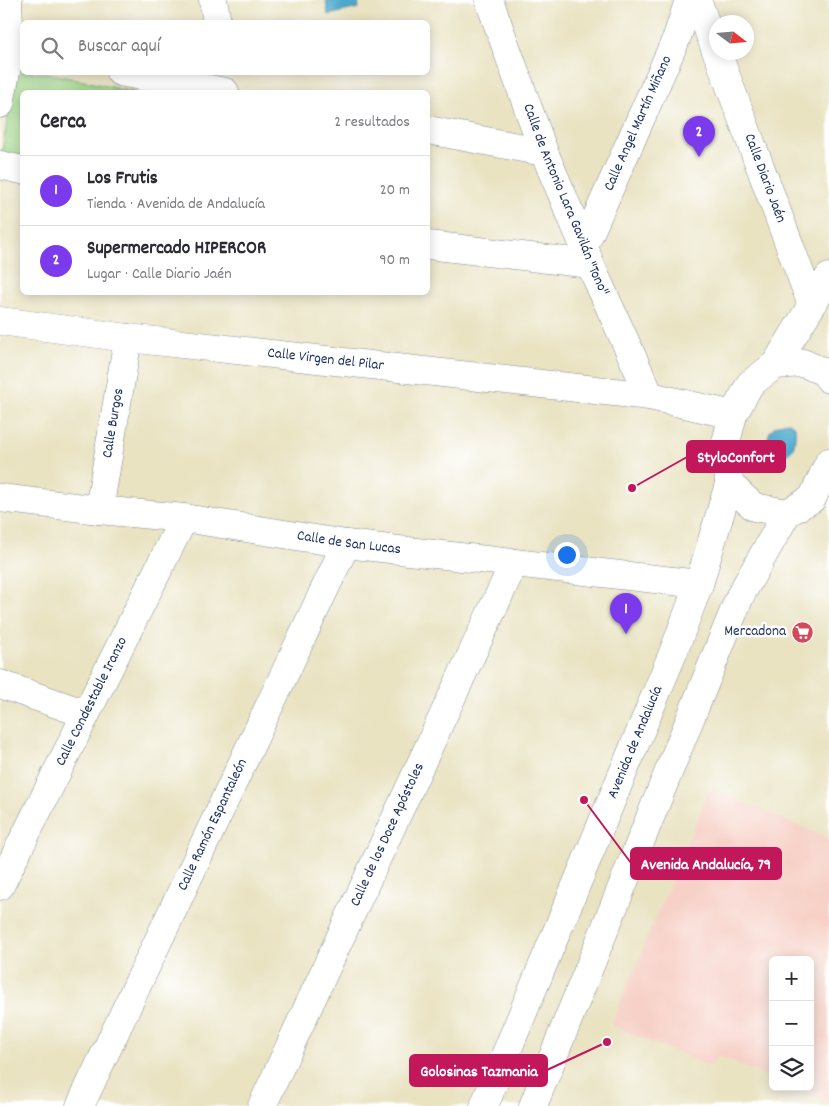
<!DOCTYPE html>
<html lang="es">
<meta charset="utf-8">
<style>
:root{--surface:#fff;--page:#f2f2f3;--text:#2b2b33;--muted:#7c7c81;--line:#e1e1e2;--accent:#7c3aed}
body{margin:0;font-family:Dekko,sans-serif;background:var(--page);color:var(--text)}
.controls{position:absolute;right:15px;bottom:15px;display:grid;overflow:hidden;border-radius:8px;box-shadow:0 2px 12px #0003}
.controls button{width:45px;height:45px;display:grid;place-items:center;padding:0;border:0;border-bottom:1px solid var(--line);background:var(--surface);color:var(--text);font:25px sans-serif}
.compass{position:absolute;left:709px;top:15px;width:45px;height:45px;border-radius:50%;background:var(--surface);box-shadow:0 2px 12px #0003;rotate:106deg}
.you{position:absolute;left:566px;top:554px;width:18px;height:18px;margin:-12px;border:4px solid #fff;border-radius:50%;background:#1a73e8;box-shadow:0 0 0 8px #1a73e833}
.badge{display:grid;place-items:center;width:32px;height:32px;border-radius:50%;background:var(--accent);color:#fff;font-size:16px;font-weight:700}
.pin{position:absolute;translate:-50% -41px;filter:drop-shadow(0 1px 2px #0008)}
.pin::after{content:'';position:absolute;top:26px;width:18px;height:15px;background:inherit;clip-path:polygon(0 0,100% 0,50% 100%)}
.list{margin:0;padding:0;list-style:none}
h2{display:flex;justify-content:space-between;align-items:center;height:65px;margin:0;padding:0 20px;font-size:21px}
h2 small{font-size:16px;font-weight:400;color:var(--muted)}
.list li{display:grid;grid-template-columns:32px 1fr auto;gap:15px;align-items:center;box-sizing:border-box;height:70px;padding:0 20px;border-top:1px solid var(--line)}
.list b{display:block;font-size:19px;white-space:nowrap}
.list p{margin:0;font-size:16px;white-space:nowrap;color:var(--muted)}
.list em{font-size:16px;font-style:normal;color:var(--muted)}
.icon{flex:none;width:28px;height:28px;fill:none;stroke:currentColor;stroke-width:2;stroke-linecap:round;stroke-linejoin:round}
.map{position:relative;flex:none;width:829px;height:1106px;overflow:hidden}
.search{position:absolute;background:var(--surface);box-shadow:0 2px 12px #0003;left:20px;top:20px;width:410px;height:55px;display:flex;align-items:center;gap:12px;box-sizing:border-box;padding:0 18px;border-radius:8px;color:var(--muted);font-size:19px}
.panel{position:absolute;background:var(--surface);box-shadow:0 2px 12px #0003;left:20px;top:90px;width:410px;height:205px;border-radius:8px}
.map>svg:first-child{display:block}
.built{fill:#f7d1c7}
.green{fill:#9fd586;stroke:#5d8272}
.water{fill:#4ca9cb;stroke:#346c94}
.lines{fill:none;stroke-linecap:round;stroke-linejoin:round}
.minor-casing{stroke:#828990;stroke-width:29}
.major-casing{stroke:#828990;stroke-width:29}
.minor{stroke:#fff;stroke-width:28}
.major{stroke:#fff;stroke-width:28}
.labels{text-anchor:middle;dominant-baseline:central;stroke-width:5;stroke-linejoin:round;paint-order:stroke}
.street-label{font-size:15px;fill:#1b2f5e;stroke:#fff}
.poi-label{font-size:15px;fill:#1b2f5e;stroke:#fff;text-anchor:end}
.leader{fill:none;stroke:#c2185b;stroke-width:2}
.callout-dot{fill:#c2185b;stroke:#fff;stroke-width:2}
.callout{fill:#c2185b;stroke:#c2185b;stroke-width:2}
.callout-label{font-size:16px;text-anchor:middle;font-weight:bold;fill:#fff}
</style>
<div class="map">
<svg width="829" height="1106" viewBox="0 0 829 1106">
<rect width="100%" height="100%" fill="#fff"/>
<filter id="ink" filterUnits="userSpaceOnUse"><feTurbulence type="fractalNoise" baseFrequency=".02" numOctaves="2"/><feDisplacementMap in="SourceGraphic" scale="10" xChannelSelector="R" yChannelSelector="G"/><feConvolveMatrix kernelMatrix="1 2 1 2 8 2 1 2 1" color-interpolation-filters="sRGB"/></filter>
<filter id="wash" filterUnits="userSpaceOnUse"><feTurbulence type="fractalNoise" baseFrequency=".0096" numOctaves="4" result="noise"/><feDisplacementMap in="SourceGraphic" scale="20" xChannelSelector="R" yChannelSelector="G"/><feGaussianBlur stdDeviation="1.12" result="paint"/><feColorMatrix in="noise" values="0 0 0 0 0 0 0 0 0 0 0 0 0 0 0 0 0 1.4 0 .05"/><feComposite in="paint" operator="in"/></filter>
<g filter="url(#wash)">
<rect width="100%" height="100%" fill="#e9e3c2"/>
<!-- built -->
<path class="built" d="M 710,789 L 829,838 L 829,1102 L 793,1087 L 810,1087 L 810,960 L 773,960 L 773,1079 L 717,1055 L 712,1067 L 611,1025 Z"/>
<!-- green -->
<path class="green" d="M 22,72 L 47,73 L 134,92 L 22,92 L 22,164 L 1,159 L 14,78 Z"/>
<!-- water -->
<path class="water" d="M 326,0 L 358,0 L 359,8 L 328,15 Z
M 789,422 L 795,427 C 796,444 794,455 776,459 L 768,454 C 766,435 769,424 789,422 Z"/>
</g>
<g filter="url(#ink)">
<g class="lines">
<defs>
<g id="minor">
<path d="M 213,0 L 217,22"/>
<path id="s1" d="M 489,0 L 544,152 L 584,246 L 590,264 L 650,396"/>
<path d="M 697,0 L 716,51"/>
<path id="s2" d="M 717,52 L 812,305"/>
<path d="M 120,72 L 225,92"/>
<path d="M 0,104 L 10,51 L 8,0"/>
<path d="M 428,130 L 544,152"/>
<path d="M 0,165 L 22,170"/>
<path d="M 428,245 L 590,264"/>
<path id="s3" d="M 584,246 L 677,37 L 689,0"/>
<path id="s4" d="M 0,321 L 128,338 L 650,396 L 733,415"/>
<path id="s5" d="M 0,498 L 99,510 L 184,518 L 346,544 L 699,584"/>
<path id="s6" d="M 99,510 L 128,338"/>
<path d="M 0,684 L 86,714"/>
<path id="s7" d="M 0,886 L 184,518"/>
<path id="s8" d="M 80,1106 L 346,544"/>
<path id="s9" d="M 262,1106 L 514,563"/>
</g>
<g id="major">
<path d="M 775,365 L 829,277"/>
<path d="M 729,484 L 754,507 L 787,513 L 812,499 L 829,462"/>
<path id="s10" d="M 484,1106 L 673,653 L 699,584 L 729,484 L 726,442 L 733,415 L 750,384 L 775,365 L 803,363 L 824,372 L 829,379"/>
<path d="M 533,1106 L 740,596 L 787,513"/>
</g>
</defs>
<!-- minor casing -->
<use href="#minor" class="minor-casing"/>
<!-- major casing -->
<use href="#major" class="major-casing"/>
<!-- minor -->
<use href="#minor" class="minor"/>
<!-- major -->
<use href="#major" class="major"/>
</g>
</g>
<!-- icons -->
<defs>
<symbol id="supermarket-disc" viewBox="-11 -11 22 22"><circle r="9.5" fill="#d1495b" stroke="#fff"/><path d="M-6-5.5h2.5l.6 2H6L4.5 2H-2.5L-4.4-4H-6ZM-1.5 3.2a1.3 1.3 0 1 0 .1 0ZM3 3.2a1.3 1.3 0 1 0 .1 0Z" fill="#fff"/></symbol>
</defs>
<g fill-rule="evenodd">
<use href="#supermarket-disc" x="790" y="620" width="25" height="25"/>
</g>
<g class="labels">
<!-- street labels -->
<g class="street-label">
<text stroke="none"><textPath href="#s3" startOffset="134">Calle Angel Martín Miñano</textPath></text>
<text stroke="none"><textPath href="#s2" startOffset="135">Calle Diario Jaén</textPath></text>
<text stroke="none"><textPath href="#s1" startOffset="214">Calle de Antonio Lara Gavilán "Tono"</textPath></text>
<text stroke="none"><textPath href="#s4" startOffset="328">Calle Virgen del Pilar</textPath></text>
<text stroke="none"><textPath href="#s6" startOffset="88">Calle Burgos</textPath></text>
<text stroke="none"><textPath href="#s5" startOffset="352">Calle de San Lucas</textPath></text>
<text stroke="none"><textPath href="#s7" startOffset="206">Calle Condestable Iranzo</textPath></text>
<text stroke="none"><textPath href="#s10" startOffset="394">Avenida de Andalucía</textPath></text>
<text stroke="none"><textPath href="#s8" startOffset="311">Calle Ramón Espantaleón</textPath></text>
<text stroke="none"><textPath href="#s9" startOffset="299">Calle de los Doce Apóstoles</textPath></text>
</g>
<!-- poi labels -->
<g class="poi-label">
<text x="786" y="632">Mercadona</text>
</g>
</g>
<!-- callouts -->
<path class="leader" d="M632 488L687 457M584 800L631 863M607 1042L547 1070"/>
<g class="callout-dot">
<circle cx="632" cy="488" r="5"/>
<circle cx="584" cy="800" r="5"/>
<circle cx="607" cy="1042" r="5"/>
</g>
<g class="callout">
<rect x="687" y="441" width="98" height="31" rx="5"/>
<rect x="631" y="848" width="150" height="31" rx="5"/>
<rect x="410" y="1055" width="137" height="31" rx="5"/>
</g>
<g class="callout-label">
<text x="736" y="462">StyloConfort</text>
<text x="706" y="869">Avenida Andalucía, 79</text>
<text x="479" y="1076">Golosinas Tazmania</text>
</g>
</svg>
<div class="controls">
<button>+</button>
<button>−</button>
<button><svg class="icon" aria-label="layers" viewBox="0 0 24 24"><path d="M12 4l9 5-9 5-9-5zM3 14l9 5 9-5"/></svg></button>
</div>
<svg class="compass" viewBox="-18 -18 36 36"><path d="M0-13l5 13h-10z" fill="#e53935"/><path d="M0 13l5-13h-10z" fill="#7c7c81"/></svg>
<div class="you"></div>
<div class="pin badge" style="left:626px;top:634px">1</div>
<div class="pin badge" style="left:699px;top:157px">2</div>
<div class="search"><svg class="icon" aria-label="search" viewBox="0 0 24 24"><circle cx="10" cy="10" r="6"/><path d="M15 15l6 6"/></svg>Buscar aquí</div>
<section class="panel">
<h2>Cerca<small>2 resultados</small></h2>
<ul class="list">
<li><span class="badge">1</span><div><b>Los Frutis</b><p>Tienda · Avenida de Andalucía</p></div><em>20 m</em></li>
<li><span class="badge">2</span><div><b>Supermercado HIPERCOR</b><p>Lugar · Calle Diario Jaén</p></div><em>90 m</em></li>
</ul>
</section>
</div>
